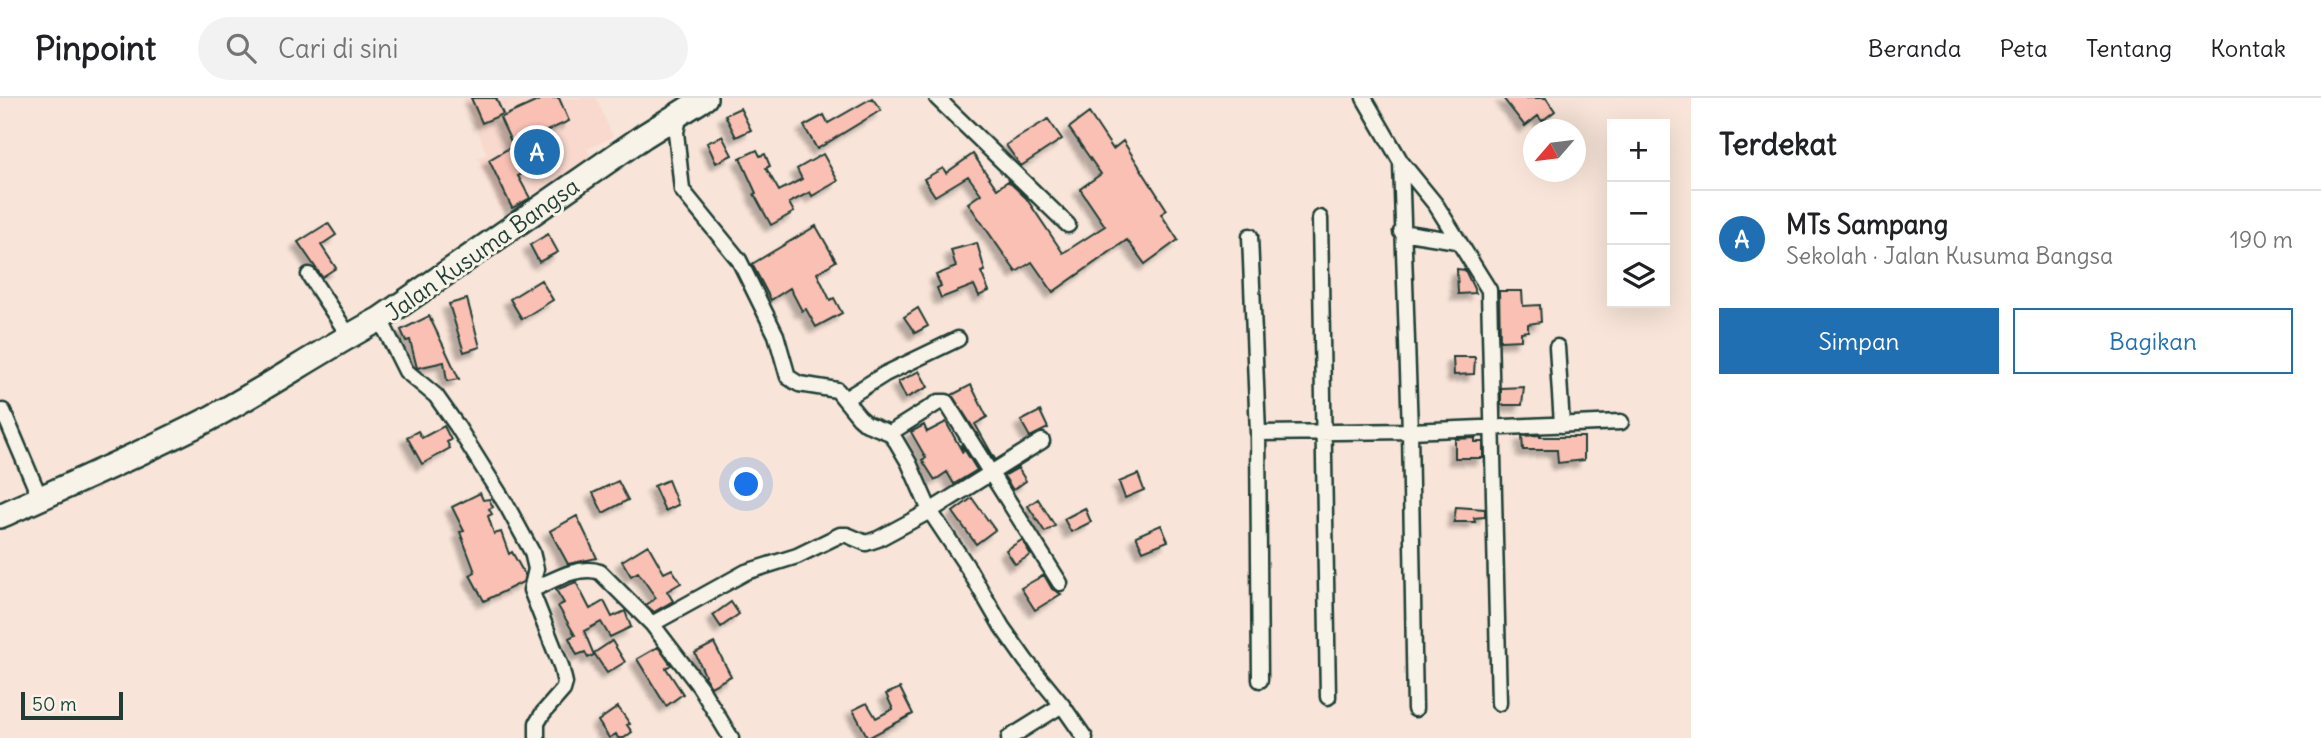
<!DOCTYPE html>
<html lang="id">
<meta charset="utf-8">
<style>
:root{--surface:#fff;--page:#f2f2f2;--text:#202124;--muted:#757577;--line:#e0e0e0;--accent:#1f6fb2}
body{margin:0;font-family:Delius,sans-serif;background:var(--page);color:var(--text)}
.controls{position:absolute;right:21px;top:21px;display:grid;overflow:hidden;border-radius:0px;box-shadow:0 7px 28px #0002}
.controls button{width:63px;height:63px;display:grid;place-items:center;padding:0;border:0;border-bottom:2px solid var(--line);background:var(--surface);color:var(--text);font:35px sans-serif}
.compass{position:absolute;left:1523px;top:21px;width:63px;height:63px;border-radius:50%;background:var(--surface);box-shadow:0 7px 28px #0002;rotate:242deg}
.scale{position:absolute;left:21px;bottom:18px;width:102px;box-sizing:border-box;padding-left:7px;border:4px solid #1f3d34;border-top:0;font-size:19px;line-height:24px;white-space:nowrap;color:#1f3d34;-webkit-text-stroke:5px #f7f3e8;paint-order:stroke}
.you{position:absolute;left:747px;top:387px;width:24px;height:24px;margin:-18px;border:5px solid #fff;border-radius:50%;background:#1a73e8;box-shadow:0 0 0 10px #1a73e833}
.badge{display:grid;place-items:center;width:46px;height:46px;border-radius:50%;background:var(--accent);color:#fff;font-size:23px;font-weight:700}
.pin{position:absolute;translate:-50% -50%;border:4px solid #fff;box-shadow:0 2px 7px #0006}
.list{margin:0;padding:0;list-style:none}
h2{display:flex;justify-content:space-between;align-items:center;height:91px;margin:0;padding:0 28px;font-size:30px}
h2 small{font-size:23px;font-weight:400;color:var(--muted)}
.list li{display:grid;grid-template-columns:46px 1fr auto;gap:21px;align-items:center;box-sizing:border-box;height:98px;padding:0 28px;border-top:2px solid var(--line)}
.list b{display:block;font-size:26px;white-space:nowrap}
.list p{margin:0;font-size:23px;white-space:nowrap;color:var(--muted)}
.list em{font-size:23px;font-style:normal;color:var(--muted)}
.actions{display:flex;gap:14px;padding:21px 28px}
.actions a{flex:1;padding:16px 0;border:2px solid var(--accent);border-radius:0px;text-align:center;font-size:24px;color:var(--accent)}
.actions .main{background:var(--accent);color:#fff}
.icon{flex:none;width:38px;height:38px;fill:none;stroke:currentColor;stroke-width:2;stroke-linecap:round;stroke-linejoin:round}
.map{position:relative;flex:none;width:1691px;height:640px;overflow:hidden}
header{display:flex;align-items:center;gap:42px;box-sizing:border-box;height:98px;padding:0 35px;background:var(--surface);border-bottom:2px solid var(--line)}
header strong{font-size:33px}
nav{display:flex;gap:38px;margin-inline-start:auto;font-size:24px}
.search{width:490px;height:63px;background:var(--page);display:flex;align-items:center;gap:18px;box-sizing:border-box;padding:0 24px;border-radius:38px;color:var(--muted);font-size:26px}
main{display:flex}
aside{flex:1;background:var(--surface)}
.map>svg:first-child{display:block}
.built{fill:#f9d9cd}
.building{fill:#fac0b3;stroke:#1f3d34;stroke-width:2;filter:url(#shadow)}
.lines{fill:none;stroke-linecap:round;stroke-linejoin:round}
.street-casing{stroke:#1f3d34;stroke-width:19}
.primary-casing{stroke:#1f3d34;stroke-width:28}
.street{stroke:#f7f3e8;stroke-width:14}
.primary{stroke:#f7f3e8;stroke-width:23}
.labels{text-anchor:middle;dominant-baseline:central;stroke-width:6;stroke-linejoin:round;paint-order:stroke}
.street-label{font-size:23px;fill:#1f3d34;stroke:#f7f3e8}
</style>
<header>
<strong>Pinpoint</strong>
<div class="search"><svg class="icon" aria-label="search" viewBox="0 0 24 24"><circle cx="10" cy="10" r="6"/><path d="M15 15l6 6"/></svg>Cari di sini</div>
<nav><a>Beranda</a><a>Peta</a><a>Tentang</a><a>Kontak</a></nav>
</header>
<main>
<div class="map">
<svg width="1691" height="640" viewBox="0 0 1691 640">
<defs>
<filter id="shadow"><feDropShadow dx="-6" dy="6" stdDeviation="2" flood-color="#0004"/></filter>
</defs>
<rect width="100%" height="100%" fill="#f8e4d8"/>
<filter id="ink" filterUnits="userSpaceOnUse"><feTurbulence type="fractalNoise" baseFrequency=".0143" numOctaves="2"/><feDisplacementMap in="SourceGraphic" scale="14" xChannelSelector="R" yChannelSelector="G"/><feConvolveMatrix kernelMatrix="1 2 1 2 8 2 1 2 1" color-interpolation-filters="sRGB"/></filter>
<g filter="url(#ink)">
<!-- built -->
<path class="built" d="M 464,0 L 596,0 L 613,39 L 587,51 L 592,60 L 550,88 L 501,111 L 478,60 L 487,56 Z"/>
<!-- building -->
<path class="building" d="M 471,0 L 496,0 L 503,16 L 482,25 Z
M 544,0 L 559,0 L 569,23 L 513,48 L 500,20 Z
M 872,0 L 881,12 L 817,51 L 804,28 L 824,17 L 828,25 Z
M 1503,0 L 1546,0 L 1555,13 L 1542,23 L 1538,18 L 1525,28 Z
M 740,10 L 751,32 L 736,39 L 725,17 Z
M 1089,15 L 1113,51 L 1123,43 L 1167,112 L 1161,116 L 1178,142 L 1145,166 L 1127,142 L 1053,194 L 1032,164 L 1016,174 L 968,105 L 981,96 L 968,78 L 935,98 L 924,81 L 943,70 L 946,75 L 973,56 L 997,91 L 1008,83 L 1026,100 L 1063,155 L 1105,128 L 1080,91 L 1101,76 L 1069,30 Z
M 1048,21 L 1062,41 L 1021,68 L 1006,47 Z
M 722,38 L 732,57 L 716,65 L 707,45 Z
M 513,48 L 526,74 L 518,78 L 530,100 L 512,110 L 489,62 Z
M 757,52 L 760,58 L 765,56 L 770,68 L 766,70 L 779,93 L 802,81 L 797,71 L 823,56 L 838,83 L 812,98 L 810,94 L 789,105 L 794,114 L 771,127 L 754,96 L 756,95 L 740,60 Z
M 328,125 L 336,137 L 321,147 L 336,170 L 322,179 L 298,144 Z
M 816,128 L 836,163 L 817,175 L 830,202 L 834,200 L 842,215 L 816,229 L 806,211 L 802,213 L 790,190 L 771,202 L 752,166 Z
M 548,136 L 558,154 L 539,164 L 530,147 Z
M 977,145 L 985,173 L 981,174 L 989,193 L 979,198 L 974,187 L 941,200 L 937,190 L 941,188 L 936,177 L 956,169 L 951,152 Z
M 1457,171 L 1465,172 L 1476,195 L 1458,196 Z
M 541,182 L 553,202 L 522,221 L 510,201 Z
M 1499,193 L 1522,193 L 1523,208 L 1540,207 L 1541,224 L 1528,226 L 1528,233 L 1521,234 L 1521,242 L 1500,243 Z
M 467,201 L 480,249 L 464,254 L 449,206 Z
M 918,210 L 928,228 L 915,235 L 904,219 Z
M 429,218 L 445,251 L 459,281 L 447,283 L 444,264 L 417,270 L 410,242 L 406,243 L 401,232 Z
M 1453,259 L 1475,259 L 1474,276 L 1454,277 Z
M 919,273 L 928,289 L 906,300 L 898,284 Z
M 971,287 L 987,319 L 975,326 L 995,361 L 994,362 L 952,297 Z
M 1524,289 L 1522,307 L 1501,307 L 1501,290 Z
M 1040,313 L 1048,330 L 1030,339 L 1021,323 Z
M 946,324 L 963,355 L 961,346 L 977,372 L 954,386 L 947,374 L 935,382 L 922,362 L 926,360 L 911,334 L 924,327 L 927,334 Z
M 444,328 L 451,342 L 447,344 L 450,350 L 422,366 L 407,339 L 418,333 L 422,340 Z
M 1540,337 L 1540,339 L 1584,339 L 1584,362 L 1558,365 L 1557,352 L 1523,352 L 1522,338 Z
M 1475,340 L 1475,344 L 1483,344 L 1483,360 L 1455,360 L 1455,341 Z
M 1018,370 L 1026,383 L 1013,392 L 1004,378 Z
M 1138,376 L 1144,392 L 1125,400 L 1119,384 Z
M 668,382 L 678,407 L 665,413 L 654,388 Z
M 618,383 L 628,402 L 603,415 L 593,395 Z
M 480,395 L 483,402 L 489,401 L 493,409 L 489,411 L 492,416 L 488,418 L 494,436 L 501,434 L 509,456 L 512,454 L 525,477 L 523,484 L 484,503 L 470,477 L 475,474 L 460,434 L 464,433 L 452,409 Z
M 972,400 L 995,432 L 976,446 L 953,414 Z
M 1038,401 L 1055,428 L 1045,434 L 1028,408 Z
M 1456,409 L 1485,411 L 1485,419 L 1474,420 L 1475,424 L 1454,424 Z
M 1085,410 L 1091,424 L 1071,434 L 1064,421 Z
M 577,418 L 597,460 L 568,466 L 550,433 Z
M 1161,427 L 1168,443 L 1143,453 L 1136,438 Z
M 1022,442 L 1031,457 L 1015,466 L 1006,452 Z
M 648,447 L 664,475 L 672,471 L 681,485 L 667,493 L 673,503 L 654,514 L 646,507 L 656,500 L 638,474 L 631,478 L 622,463 Z
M 1044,477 L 1052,491 L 1061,496 L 1035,512 L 1021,490 Z
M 576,484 L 590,511 L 604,503 L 612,519 L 625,513 L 631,529 L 610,539 L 601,524 L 584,533 L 594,557 L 588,560 L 585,554 L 577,557 L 569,540 L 575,537 L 558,508 L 564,505 L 556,492 Z
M 731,504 L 739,516 L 721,529 L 713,517 Z
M 612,543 L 625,564 L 607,575 L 594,555 Z
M 714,545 L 731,578 L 711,589 L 704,578 L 705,577 L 695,555 Z
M 658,549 L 671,567 L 666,570 L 683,596 L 666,608 L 637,561 Z
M 900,590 L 913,616 L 868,640 L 853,612 L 867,605 L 876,620 L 893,611 L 886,596 Z
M 618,609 L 630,626 L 627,627 L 632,634 L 624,640 L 618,640 L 616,636 L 609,640 L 598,623 Z"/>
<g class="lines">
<defs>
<path id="street" d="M 937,0 L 1068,127
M 1364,0 L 1401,64 L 1436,107 L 1489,192 L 1499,605
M 680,16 L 676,34 L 682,92 L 739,162 L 776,237 L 788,279 L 799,286 L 837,292 L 859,319 L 867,326 L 890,335 L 896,343 L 909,365 L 930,413 L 968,470 L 1002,529 L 1026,563 L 1062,607 L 1009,640
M 1401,64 L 1410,333 L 1415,611
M 1320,120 L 1328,599
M 1401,134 L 1457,143
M 1250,138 L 1258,335 L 1260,582
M 309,177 L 349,238
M 380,221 L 406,273 L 436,298 L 457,328 L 507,408 L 532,454 L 536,471 L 531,492 L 561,568 L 565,585 L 563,592 L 543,615 L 537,625 L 537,640
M 1557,249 L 1562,327
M 845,301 L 885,276 L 958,241
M 3,313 L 40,400
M 890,335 L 939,304 L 946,304 L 1060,485
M 1258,335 L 1410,333 L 1621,324
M 531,492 C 551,484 578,466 600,474 L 652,526 L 700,589 L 731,640
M 652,526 L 746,474 L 797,458 L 840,437 L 847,437 L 866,445 L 878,441 L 930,413 L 1042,343
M 1062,607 L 1085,640"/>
<path id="primary" d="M 0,418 C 70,387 141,356 209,321 C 267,290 322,252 380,221 L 644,38 L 705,0"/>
</defs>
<!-- street casing -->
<use href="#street" class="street-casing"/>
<!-- primary casing -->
<use href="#primary" class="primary-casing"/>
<!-- street -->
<use href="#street" class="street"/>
<!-- primary -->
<use href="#primary" class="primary"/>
</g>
</g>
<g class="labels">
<!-- street labels -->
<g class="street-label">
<text transform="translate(482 151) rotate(-35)">Jalan Kusuma Bangsa</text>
</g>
</g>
</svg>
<div class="controls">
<button>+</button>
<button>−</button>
<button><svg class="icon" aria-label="layers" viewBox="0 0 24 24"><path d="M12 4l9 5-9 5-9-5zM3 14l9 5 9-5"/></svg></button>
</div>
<svg class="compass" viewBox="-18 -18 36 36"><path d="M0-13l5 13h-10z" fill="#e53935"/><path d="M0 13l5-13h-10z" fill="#757577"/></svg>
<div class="scale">50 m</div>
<div class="you"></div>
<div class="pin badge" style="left:537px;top:54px">A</div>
</div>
<aside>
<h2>Terdekat<small></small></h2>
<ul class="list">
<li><span class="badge">A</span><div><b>MTs Sampang</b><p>Sekolah · Jalan Kusuma Bangsa</p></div><em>190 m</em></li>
</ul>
<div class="actions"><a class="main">Simpan</a><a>Bagikan</a></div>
</aside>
</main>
